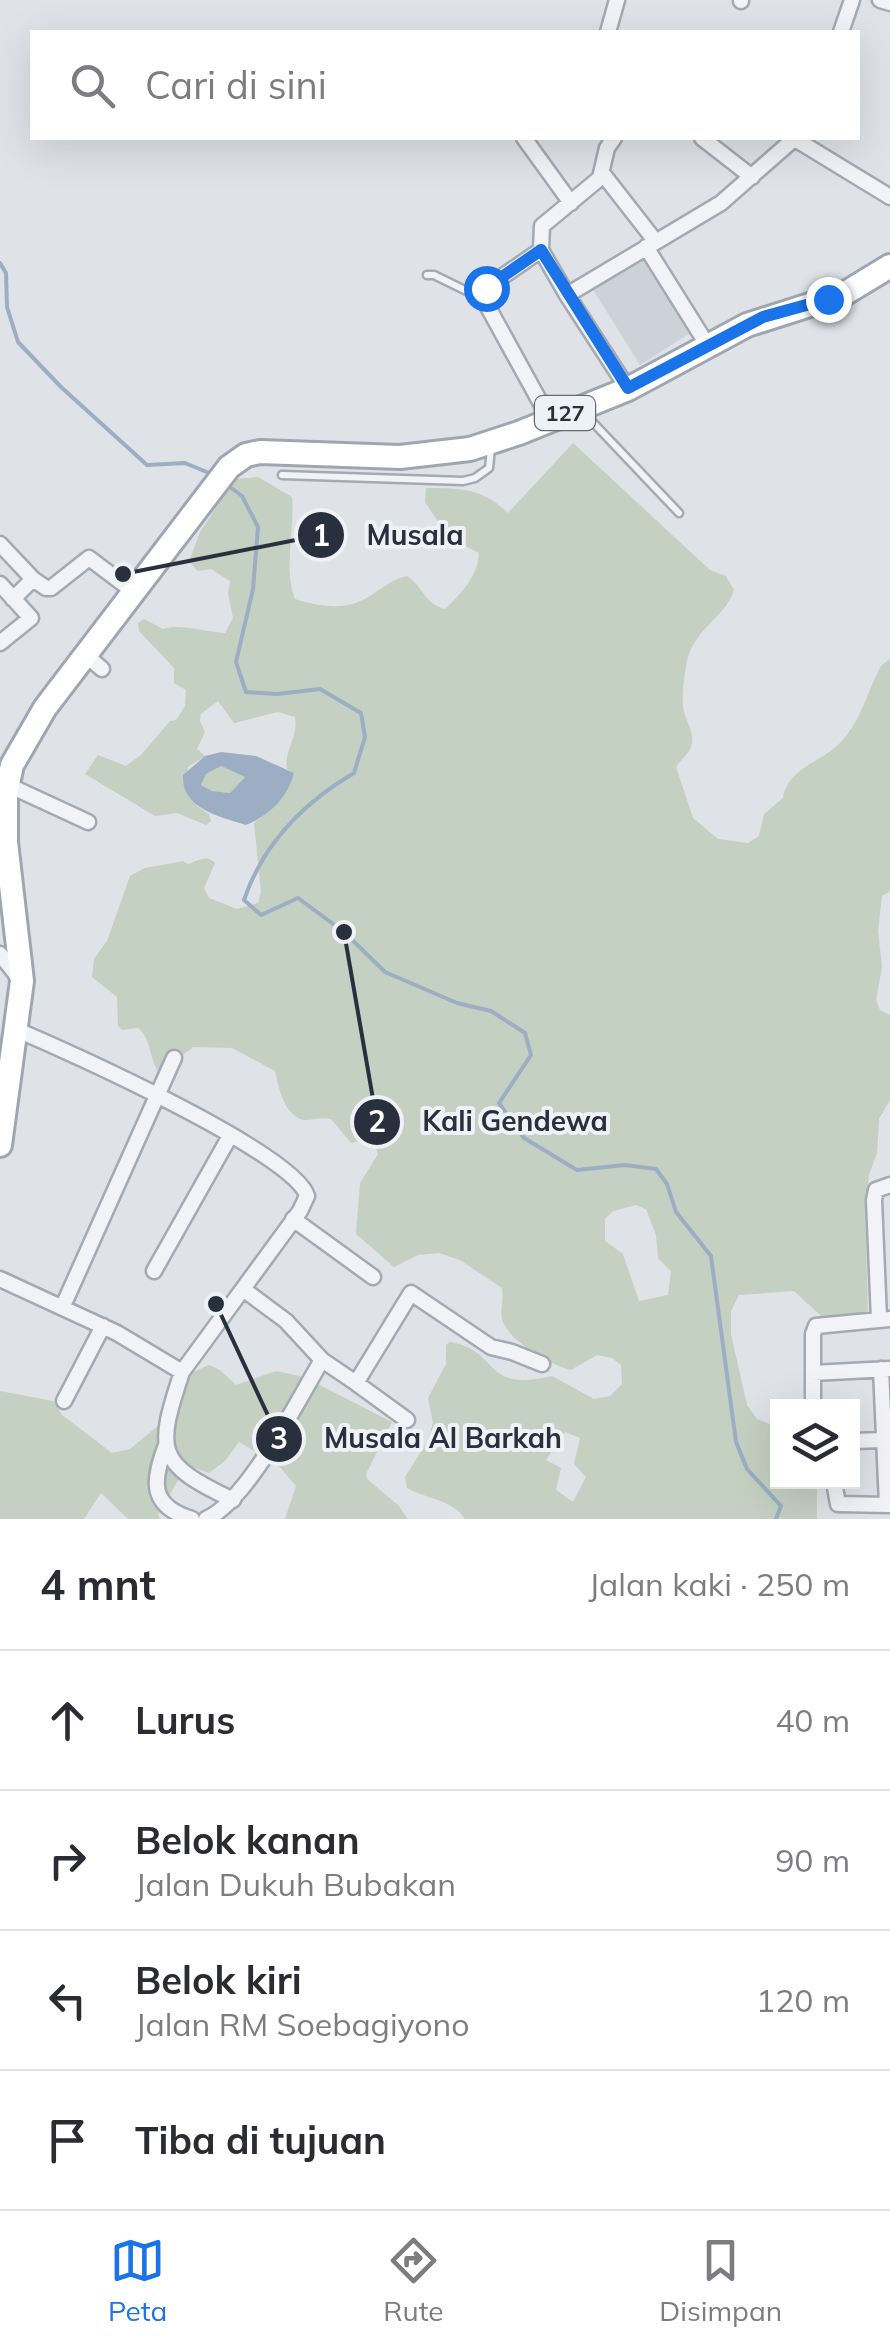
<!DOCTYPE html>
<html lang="id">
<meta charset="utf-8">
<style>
:root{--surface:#fff;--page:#f2f2f3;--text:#2b2b33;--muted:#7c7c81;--line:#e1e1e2;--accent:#1a73e8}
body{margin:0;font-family:Mulish,sans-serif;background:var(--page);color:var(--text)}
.controls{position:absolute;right:30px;bottom:30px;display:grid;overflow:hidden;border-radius:0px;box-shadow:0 10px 40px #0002}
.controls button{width:90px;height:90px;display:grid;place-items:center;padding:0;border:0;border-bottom:2px solid var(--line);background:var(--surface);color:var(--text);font:50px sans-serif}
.stop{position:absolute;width:30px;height:30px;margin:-22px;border:8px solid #1a73e8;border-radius:50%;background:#fff}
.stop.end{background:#1a73e8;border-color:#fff;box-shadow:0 2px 10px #0008}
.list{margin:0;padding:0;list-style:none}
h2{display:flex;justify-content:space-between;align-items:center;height:130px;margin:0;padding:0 40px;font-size:42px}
h2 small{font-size:32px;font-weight:400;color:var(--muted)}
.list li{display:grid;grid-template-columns:65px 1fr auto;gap:30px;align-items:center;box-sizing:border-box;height:140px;padding:0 40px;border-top:2px solid var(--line)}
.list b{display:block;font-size:38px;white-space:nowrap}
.list p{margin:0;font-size:32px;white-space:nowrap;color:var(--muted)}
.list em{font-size:32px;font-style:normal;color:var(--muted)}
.icon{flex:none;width:55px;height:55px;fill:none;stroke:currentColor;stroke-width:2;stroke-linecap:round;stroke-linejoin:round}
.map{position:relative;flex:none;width:890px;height:1519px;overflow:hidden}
.search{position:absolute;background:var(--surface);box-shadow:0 10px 40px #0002;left:30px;right:30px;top:30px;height:110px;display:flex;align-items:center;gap:25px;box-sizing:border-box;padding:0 35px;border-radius:0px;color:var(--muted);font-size:38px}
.sheet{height:690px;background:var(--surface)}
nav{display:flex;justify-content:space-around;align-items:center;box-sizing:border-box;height:140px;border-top:2px solid var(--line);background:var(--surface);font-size:28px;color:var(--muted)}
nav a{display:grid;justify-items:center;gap:5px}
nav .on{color:var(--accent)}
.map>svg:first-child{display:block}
.built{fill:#cdd1d9}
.green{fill:#c4d0c1;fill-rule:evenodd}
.water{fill:#9daec4;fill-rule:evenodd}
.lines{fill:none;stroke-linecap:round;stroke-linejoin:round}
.stream{stroke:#9daec4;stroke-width:4}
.service-casing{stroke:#a5a9b1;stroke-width:11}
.minor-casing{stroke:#a5a9b1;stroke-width:19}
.primary-casing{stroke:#9fa6b2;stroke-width:28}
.service{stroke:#f1f3f6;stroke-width:6}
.minor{stroke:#f1f3f6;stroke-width:14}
.primary{stroke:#fff;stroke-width:22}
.route{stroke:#1a73e8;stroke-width:12}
.labels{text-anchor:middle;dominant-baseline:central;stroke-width:8;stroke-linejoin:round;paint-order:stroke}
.shield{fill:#eef1f5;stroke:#646a74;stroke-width:2.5}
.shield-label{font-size:22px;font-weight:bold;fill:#29303d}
.leader{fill:none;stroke:#29303d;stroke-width:4}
.callout-dot{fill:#29303d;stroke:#eef1f5;stroke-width:4}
.mark-label{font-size:30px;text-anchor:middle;font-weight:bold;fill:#fff}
.callout-label{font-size:28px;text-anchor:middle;font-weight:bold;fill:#29303d;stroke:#eef1f5;stroke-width:8;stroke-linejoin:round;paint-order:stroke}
</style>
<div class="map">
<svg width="890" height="1519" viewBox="0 0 890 1519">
<rect width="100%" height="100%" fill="#dfe2e7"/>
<!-- built -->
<path class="built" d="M 646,253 L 695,330 L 640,365 L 592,288 Z"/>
<!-- green -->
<path class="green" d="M 573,443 L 710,570 L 726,576 L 734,590 C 726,618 690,630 686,667 C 684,678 682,694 683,706 C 684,719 694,730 692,742 C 691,754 681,758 676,767 L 693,818 L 718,839 L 748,843 L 759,836 L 764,814 L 783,798 C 788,768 821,762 839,744 C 861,722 867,692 881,666 L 890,659 L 890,891 L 882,896 L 878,931 L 882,967 L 876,1000 L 880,1010 L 890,1015 L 890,1100 L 879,1119 L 877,1153 L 869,1175 L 865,1206 L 868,1314 L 864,1318 L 821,1316 L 794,1291 L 739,1295 L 731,1311 L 731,1334 L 747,1405 L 757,1419 L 777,1427 L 778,1482 L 817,1482 L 817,1519 L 465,1519 C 454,1500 426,1499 407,1488 L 405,1477 L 428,1440 L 433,1423 L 428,1398 L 446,1364 L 446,1345 L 450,1342 C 501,1350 480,1393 552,1376 L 594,1399 L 610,1396 L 622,1384 L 621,1365 L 612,1358 L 597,1355 L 571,1370 C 551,1365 507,1340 502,1319 C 500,1309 504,1298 502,1288 L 460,1260 L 439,1253 L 418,1255 L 394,1267 L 356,1234 L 360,1183 L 378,1154 L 372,1138 L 351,1143 L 331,1119 C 321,1117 314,1120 305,1120 C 284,1117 279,1088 275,1071 L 232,1048 L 193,1047 L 164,1070 L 158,1071 C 149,1057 151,1038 138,1028 L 122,1030 L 118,1026 L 117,997 L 92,977 L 94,959 L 107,941 L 130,876 L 145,868 L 183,861 L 188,864 C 199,861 205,854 215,863 L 204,888 L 209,898 L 237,909 L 258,903 L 261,892 L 254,823 C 273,809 286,796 293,773 L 287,769 C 283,752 299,737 295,717 L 278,712 L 234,723 L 218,701 L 201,714 L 200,721 L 205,732 L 197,749 L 205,756 L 188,767 L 185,788 L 197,806 L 209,814 L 211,821 L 206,825 L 177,813 L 155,816 L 85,774 L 98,755 L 126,766 L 141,755 L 170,721 L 176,720 L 185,706 L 186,690 L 174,683 L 174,668 L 139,631 L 138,623 L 144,619 L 163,629 C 179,623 206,632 225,633 L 233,618 L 228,593 L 230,581 L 211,569 L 198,571 L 189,562 L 200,532 L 235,479 L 258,477 L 292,497 C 295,530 283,568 295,599 C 313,605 340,610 358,602 C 376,595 388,580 407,576 C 423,586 425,605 445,609 C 461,594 478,576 479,553 L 448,537 L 425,502 L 426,488 C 459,488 483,488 508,513 ZM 636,1205 L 646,1209 L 656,1235 L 658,1258 L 671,1271 L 668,1295 L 639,1301 L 623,1254 L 605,1241 L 605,1219 L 613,1211 ZM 565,1432 L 580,1438 L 574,1464 L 586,1477 L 573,1502 L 556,1490 L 561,1468 L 546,1460 Z
M 221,766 L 245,777 L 230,793 L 212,791 L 201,785 L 206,774 Z
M 209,1365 L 220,1370 L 236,1385 L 276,1371 L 304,1377 L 392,1422 L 366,1474 L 367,1479 L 398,1505 L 408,1519 L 285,1519 L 296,1486 L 278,1465 L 239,1442 L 225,1461 L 209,1473 L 187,1465 L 158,1515 L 160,1519 L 128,1519 L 101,1493 L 84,1519 L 0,1519 L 0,1391 L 53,1401 L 62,1415 L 112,1453 L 130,1449 L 177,1410 L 189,1374 Z"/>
<!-- water -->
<path class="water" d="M 221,752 L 256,756 L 294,773 C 288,797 269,816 246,825 C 221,817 181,809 183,775 L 205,756 ZM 221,766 L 245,777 L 230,793 L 212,791 L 201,785 L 206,774 Z"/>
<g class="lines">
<!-- stream -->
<path class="stream" d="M 0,263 L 6,273 L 7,307 L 18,342 L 61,387 L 147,465 L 185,463 L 214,475
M 226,484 L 242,496 L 258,527 L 253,589 L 236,662 L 246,692 L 277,694 L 320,689 L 361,713 L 365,737 L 354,773 C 303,803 263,844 244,900 L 261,915 L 298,898 L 344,932 L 385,972 L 457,1003 L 491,1011 L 525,1033 L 531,1055 L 499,1103 L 524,1138 L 577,1170 L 625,1165 L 656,1169 L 667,1184 L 676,1212 L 711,1256 L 736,1442 L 747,1469 L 781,1506 L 776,1519"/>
<defs>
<path id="service" d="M 427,275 L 434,275 L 481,298
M 583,412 L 679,513
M 282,475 L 463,481 L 475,478 L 489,468 L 491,449"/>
<path id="minor" d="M 880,0 L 890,3
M 741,1 L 741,0
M 608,32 L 617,0
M 841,32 L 852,0
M 524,138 L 571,203
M 702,138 L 752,177
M 795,139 L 890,197
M 603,174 L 656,242
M 646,247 L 708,346
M 541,250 L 490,285 L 483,298 L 550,420
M 567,295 L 541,250 L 542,226 L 600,178 L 607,148 L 614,138
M 628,389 L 567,295 L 721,203 L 795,138
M 0,544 L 33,579
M 0,584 L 31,618 L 0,643
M 13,599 L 33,579 L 46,588 L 51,588 L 89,558 L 134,592
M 86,655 L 102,669
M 8,785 L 88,822
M 0,954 L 18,977
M 293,1219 L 373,1277
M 154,1271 L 230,1136
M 0,1279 L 117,1333 L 182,1372 L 300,1211 L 307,1196 C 296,1154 65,1050 17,1030
M 243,1289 L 286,1321 L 322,1360 L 356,1383 L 411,1293 L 491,1347 L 512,1352 L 542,1364
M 63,1306 L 174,1058
M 879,1319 L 874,1200 L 876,1190 L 890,1185
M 881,1369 L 887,1505
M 182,1372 C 156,1451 155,1463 233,1500
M 813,1373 L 889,1369
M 356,1383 L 407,1420
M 64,1401 L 103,1326
M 813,1406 L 813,1334 L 816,1326 L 890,1319
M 852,1441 L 884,1440
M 166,1445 C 152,1481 149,1506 192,1519
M 834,1482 L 838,1504 L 890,1505
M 206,1519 C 248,1501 297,1401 322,1360"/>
<path id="primary" d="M 0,1145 L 22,981 L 6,842 L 6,793 L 12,765 L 45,708 L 229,467 L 246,455 L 260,452 L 400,457 L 470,449 L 519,433 L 628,389 L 747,325 L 844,294 L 890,266"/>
</defs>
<!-- service casing -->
<use href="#service" class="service-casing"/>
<!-- minor casing -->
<use href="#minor" class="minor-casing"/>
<!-- primary casing -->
<use href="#primary" class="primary-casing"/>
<!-- service -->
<use href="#service" class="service"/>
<!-- minor -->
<use href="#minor" class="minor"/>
<!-- primary -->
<use href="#primary" class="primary"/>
</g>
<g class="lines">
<!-- route -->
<path class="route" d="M 486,288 L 541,250 L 628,388 L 763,317 L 828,299"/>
</g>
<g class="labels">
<!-- shield labels -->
<rect class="shield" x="535" y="396" width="60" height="34" rx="8"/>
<g class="shield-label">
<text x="565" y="413">127</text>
</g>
</g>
<!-- callouts -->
<path class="leader" d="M123 574L321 535M344 932L377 1122M216 1304L279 1439"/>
<g class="callout-dot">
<circle cx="123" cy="574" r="10"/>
<circle cx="344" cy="932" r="10"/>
<circle cx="216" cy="1304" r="10"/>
<circle cx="321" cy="535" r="25"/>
<circle cx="377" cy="1122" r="25"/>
<circle cx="279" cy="1439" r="25"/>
</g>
<g class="mark-label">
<text x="321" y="546">1</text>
<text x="377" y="1132">2</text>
<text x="279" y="1449">3</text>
</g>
<g class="callout-label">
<text x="415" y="545">Musala</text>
<text x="515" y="1131">Kali Gendewa</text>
<text x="443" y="1448">Musala Al Barkah</text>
</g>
</svg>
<div class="controls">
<button><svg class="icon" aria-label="layers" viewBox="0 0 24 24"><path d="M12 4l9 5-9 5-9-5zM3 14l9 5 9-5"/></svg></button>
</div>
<div class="stop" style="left:486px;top:288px"></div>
<div class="stop end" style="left:828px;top:299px"></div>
<div class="search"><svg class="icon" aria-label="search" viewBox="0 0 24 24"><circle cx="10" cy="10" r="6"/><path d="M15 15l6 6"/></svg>Cari di sini</div>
</div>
<section class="sheet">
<h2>4 mnt<small>Jalan kaki · 250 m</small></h2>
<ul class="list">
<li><svg class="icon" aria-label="ahead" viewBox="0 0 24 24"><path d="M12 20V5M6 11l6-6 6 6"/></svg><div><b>Lurus</b></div><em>40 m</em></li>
<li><svg class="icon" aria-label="right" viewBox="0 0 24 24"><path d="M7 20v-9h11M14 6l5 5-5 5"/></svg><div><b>Belok kanan</b><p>Jalan Dukuh Bubakan</p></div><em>90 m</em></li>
<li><svg class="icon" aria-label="left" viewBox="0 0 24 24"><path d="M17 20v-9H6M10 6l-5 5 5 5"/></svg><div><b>Belok kiri</b><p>Jalan RM Soebagiyono</p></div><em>120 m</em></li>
<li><svg class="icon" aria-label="arrive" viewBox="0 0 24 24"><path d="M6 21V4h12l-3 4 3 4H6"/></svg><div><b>Tiba di tujuan</b></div></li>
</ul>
</section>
<nav>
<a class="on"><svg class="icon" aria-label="map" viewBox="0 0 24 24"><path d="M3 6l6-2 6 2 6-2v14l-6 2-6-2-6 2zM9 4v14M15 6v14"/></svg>Peta</a>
<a><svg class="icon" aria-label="directions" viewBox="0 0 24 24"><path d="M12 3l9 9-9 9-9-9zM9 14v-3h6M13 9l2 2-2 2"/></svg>Rute</a>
<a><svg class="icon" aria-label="saved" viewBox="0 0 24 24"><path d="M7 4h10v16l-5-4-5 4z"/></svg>Disimpan</a>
</nav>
